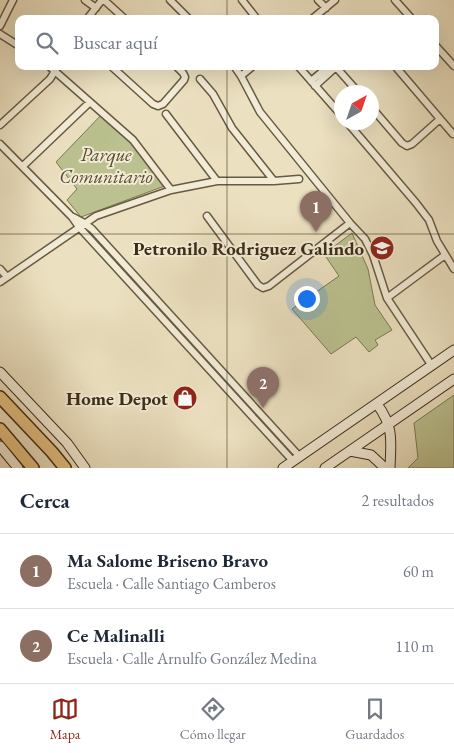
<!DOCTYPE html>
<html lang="es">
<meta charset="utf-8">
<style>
:root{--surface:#fff;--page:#f2f2f3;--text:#1f2937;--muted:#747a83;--line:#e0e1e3;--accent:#8f2418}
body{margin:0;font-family:"EB Garamond",serif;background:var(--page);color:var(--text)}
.compass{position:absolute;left:334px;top:85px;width:45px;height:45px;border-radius:50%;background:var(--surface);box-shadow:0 5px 20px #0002;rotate:40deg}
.you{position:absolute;left:306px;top:298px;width:18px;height:18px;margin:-12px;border:4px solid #fff;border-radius:50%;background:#1a73e8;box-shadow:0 0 0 8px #1a73e833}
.badge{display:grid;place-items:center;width:32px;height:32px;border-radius:50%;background:var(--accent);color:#fff;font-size:16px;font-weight:700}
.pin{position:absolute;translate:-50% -41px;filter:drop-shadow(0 1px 2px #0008)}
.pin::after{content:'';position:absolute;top:26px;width:18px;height:15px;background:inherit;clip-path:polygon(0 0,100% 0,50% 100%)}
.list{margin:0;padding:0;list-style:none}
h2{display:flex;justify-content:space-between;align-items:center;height:65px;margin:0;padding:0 20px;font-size:21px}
h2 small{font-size:16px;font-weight:400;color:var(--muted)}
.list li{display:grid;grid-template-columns:32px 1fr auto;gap:15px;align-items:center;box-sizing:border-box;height:75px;padding:0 20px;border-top:1px solid var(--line)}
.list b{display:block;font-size:19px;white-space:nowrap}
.list p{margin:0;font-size:16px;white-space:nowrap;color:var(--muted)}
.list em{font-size:16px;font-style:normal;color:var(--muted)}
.icon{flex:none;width:28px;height:28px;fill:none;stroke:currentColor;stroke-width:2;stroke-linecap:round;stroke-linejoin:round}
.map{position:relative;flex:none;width:454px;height:468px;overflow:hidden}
.search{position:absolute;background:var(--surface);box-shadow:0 5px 20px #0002;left:15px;right:15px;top:15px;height:55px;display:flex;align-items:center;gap:12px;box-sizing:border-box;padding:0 18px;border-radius:10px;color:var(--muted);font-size:19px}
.sheet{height:215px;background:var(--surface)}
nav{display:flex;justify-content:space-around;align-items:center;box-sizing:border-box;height:70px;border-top:1px solid var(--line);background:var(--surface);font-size:14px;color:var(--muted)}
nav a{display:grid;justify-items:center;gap:2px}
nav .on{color:var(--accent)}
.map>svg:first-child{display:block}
.green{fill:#bbc190;stroke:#7c7754}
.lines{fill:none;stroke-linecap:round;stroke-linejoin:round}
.street-casing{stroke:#685a41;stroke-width:9}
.secondary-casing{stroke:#3d2d17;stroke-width:11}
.highway-casing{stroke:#3d2d17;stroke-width:14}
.street{stroke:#f2ebd6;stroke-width:6}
.secondary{stroke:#f2ebd6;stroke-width:9}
.highway{stroke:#e6c080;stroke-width:11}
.grid{fill:none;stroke:#3d2d17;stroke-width:1;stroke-opacity:0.55}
.labels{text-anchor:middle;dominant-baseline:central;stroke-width:4;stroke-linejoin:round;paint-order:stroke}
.park-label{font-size:19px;font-style:italic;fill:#564b2f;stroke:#f2ebd6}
.poi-label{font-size:19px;font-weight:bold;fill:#3d2d17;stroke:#f2ebd6;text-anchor:end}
</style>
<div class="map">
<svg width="454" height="468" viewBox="0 0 454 468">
<rect width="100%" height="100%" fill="#ebe0c0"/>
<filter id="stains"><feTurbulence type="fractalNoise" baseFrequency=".004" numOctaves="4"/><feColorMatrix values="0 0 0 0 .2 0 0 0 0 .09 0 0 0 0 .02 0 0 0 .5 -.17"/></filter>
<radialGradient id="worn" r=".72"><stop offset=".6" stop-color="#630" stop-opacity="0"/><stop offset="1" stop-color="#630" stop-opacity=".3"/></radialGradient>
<!-- green -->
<path class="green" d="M 105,111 L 129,133 L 170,184 L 81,217 L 67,200 L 77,189 L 56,162 Z
M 352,233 L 368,269 L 375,305 L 392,330 L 375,340 L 378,345 L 369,352 L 356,337 L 331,354 L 292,309 L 339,276 L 324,254 Z
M 454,395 L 454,468 L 408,468 L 418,458 L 414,423 Z"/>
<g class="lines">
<defs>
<path id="street" d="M 85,0 L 96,8
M 104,0 L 125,19
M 170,0 L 189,19
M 242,0 L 257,19
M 318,0 L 326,8
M 395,0 L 412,19
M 87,19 L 102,0
M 312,19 L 335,0
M 0,26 L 13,0
M 0,34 L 19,46
M 435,45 L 454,66
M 49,66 L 133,140 L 171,190
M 111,66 L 153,104 L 158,106 L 163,104 L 184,80 L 185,77 L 183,73 L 176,66
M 234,66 L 241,76 L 260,112 L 350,223 L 365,239 L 373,255 L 387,298 L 432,366
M 298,66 L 342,116
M 335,66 L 358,92
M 395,66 L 453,134
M 241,76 L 253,66
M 200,79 L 213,94 L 232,128 L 274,181
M 311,81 L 329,66
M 315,86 L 337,66
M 372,108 L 402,143 L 407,146 L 412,144 L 440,119
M 166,114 L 217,181
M 347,122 L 416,203 L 429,220 L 437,241 L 454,269
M 0,125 L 50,79 L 58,66
M 0,144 L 72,217 L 79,227 L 293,461
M 23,166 L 90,102
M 207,216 L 258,285 L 263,288 L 269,286 L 350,223
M 73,217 L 84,223 L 92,229 L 300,457
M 0,269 L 7,277
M 0,282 L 96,216 L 171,190 L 217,181 L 274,181 L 299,179
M 387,298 L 445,255"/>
<path id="secondary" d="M 0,372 L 67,443 L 85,468
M 377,404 C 394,427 391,441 390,468
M 0,446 L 18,468
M 350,451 L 371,455 L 385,468
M 283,468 L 454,350
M 325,468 L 454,379"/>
<path id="highway" d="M 0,397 L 52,452 L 65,468
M 0,429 L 33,468"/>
</defs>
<!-- street casing -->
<use href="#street" class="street-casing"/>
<!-- secondary casing -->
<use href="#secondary" class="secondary-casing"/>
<!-- highway casing -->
<use href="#highway" class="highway-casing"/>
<!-- street -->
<use href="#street" class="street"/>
<!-- secondary -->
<use href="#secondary" class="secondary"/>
<!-- highway -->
<use href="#highway" class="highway"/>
</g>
<!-- grid -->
<path class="grid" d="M 227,0 L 227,19M 227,66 L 227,468M 0,234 L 454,234"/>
<!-- icons -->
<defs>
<symbol id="school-disc" viewBox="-11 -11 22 22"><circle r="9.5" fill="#8f2418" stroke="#f2ebd6"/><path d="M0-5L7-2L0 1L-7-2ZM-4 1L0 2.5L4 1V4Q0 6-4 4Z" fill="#fff"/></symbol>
<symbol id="shop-disc" viewBox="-11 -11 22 22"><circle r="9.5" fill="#8f2418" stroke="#f2ebd6"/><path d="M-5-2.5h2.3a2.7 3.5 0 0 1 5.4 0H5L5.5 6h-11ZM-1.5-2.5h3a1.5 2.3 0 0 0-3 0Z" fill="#fff"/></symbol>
</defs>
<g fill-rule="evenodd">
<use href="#school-disc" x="368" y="234" width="28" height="28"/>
<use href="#shop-disc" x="171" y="384" width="28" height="28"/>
</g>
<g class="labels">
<!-- park labels -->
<g class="park-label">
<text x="106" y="154">Parque<tspan x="106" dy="22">Comunitario</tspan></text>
</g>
<!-- poi labels -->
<g class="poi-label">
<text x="364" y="248">Petronilo Rodriguez Galindo</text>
<text x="168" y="398">Home Depot</text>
</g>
</g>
<rect width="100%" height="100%" filter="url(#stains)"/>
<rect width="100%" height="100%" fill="url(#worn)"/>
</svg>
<svg class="compass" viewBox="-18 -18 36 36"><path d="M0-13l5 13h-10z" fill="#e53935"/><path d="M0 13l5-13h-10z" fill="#747a83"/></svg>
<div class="you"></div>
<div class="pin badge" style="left:316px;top:232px;background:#8d6e63">1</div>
<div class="pin badge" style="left:263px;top:408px;background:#8d6e63">2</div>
<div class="search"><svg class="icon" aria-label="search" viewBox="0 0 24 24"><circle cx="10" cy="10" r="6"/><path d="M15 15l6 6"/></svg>Buscar aquí</div>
</div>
<section class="sheet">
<h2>Cerca<small>2 resultados</small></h2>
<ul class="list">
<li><span class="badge" style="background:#8d6e63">1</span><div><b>Ma Salome Briseno Bravo</b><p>Escuela · Calle Santiago Camberos</p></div><em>60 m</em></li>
<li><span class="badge" style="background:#8d6e63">2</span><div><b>Ce Malinalli</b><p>Escuela · Calle Arnulfo González Medina</p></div><em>110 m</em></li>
</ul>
</section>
<nav>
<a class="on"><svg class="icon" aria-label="map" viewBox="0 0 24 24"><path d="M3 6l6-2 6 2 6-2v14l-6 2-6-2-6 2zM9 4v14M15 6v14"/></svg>Mapa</a>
<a><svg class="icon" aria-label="directions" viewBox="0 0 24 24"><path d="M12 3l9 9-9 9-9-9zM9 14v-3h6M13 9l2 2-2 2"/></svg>Cómo llegar</a>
<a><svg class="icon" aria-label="saved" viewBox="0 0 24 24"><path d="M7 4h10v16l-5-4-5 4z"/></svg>Guardados</a>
</nav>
